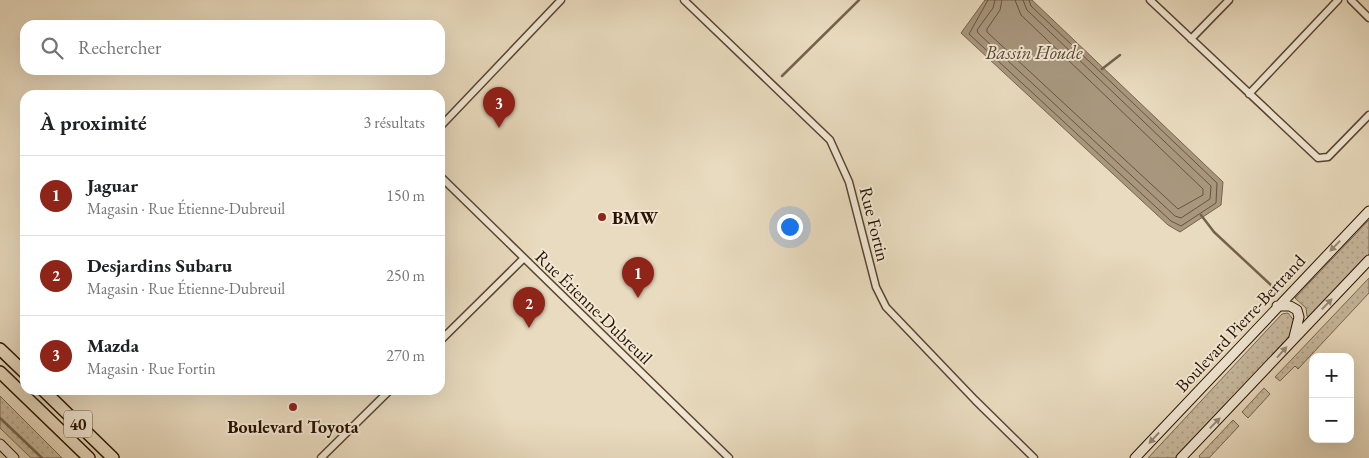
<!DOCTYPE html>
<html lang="fr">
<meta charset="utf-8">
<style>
:root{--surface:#fff;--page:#f6f6f6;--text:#202124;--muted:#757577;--line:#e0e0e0;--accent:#8f2418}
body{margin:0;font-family:"EB Garamond",serif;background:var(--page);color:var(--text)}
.controls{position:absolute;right:15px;bottom:15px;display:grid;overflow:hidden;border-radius:10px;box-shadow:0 5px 20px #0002}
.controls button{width:45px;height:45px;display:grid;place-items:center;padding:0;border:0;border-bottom:1px solid var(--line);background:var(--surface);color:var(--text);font:25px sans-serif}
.you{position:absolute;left:789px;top:226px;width:18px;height:18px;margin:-12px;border:4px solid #fff;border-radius:50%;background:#1a73e8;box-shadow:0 0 0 8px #1a73e833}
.badge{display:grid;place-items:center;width:32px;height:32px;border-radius:50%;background:var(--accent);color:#fff;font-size:16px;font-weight:700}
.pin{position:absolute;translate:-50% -41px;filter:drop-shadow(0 1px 2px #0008)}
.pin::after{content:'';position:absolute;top:26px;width:18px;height:15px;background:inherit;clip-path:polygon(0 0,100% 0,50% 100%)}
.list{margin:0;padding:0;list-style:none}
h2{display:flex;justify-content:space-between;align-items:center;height:65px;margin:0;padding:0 20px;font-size:21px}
h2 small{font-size:16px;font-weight:400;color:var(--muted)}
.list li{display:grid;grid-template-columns:32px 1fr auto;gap:15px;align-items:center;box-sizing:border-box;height:80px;padding:0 20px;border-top:1px solid var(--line)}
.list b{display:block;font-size:19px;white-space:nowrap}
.list p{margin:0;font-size:16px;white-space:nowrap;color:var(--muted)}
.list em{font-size:16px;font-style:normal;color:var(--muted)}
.icon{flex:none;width:28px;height:28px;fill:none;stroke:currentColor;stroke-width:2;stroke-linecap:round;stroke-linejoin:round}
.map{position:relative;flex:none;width:1369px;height:458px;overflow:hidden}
.search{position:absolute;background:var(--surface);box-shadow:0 5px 20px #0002;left:20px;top:20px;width:425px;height:55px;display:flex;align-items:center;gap:12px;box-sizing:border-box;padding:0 18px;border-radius:15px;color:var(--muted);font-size:19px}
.panel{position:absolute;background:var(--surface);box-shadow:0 5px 20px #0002;left:20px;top:90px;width:425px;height:305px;border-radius:15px}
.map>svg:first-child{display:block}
.green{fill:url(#green-dots);stroke:#786650}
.water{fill:#a8977e;stroke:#75624c}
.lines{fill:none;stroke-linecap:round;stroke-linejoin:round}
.shore{stroke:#68543f;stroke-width:1}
.stream{stroke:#75624c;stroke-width:2.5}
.street-casing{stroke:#594430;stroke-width:9}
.secondary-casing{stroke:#291200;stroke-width:11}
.highway-casing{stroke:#291200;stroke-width:14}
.street{stroke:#f1e8d5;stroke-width:6}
.secondary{stroke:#f1e8d5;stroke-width:9}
.highway{stroke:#e9dbbf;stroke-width:11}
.oneway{fill:#978875}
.poi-dot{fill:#8f2418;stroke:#f1e8d5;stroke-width:2}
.labels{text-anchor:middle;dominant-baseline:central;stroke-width:4;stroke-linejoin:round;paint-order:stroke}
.shield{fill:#f1e8d5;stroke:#655240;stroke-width:1}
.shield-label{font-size:16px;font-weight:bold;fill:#291200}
.poi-label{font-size:18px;font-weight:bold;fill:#291200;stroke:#f1e8d5;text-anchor:start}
.street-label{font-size:18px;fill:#291200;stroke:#f1e8d5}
.water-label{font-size:19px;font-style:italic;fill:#5c4732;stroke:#f1e8d5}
</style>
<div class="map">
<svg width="1369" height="458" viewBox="0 0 1369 458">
<defs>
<pattern id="green-dots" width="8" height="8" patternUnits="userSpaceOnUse" patternTransform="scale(1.25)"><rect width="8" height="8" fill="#c8b99f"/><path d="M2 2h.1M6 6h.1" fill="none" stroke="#ac9e87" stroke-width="1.8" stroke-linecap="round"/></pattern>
</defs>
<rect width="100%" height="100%" fill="#e9dbbf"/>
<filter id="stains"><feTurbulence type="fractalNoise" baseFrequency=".004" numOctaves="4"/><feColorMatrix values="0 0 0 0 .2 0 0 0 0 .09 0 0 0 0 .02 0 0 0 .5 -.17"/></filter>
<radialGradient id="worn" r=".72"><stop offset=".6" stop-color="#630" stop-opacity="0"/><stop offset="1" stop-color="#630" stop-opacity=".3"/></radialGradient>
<!-- green -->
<path class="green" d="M 1369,220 L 1369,254 L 1309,317 L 1307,316 L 1306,308 L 1295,298 Z
M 1369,278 L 1369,293 L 1298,369 L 1295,366 L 1280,381 L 1275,377 Z
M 1288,313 L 1295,322 C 1294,337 1274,350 1267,363 L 1175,458 L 1148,458 L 1282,314 Z
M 1264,388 L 1270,394 L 1248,418 L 1242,412 Z
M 0,396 L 62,458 L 31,458 L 0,428 Z
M 1233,420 L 1239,426 L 1209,458 L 1200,458 L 1199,456 Z"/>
<!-- water -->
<path class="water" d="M 985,0 L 1032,0 L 1223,182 L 1221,205 L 1180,232 L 1168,225 L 961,33 Z"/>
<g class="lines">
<!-- shore -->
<path class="shore" d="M 988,0 L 969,34 L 1171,221 L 1181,226 L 1216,203 L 1217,183 L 1031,6 L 1029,0
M 995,0 L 993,8 L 977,30 L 978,33 L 1175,216 L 1181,218 L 1210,199 L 1211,186 L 1027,10 L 1023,0
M 1002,0 L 1000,10 L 987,29 L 987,32 L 1178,209 L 1203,195 L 1203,189 L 1021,15 L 1015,0"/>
<!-- stream -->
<path class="stream" d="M 1102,69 L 1120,55
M 782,76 L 859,0
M 1201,215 L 1214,232 L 1272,286
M 0,418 L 42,458"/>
<defs>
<path id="street" d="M 684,0 L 830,140 L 849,182 L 876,287 L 886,307 L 975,400 L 1034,458
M 1150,0 L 1318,158 L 1328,157 L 1369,115
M 1351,0 L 1369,18
M 1191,39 L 1229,0
M 1249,94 L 1338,0
M 440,127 L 561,0
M 440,176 L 729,458
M 440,341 L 523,259
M 321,458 L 390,390"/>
<path id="secondary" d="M 1277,306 L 1290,306 L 1297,310 L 1299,317 L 1294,337
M 0,444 L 14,458
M 1135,458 L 1369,211
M 1181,458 L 1369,260"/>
<path id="highway" d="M 0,349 L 25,373
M 0,372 L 89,458
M 43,390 L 113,458"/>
</defs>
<!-- street casing -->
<use href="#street" class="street-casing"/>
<!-- secondary casing -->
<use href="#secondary" class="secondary-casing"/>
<!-- highway casing -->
<use href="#highway" class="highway-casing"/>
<!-- street -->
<use href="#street" class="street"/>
<!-- secondary -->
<use href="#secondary" class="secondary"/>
<!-- highway -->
<use href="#highway" class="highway"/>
</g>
<!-- one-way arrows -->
<defs><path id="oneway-solid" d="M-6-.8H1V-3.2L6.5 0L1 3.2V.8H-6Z" transform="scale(1.25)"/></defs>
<g class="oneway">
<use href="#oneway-solid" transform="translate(1335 246) rotate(134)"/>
<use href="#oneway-solid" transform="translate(1327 304) rotate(-46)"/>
<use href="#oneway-solid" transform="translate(1282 352) rotate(-48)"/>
<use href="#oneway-solid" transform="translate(1215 423) rotate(-46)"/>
<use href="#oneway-solid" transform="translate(1154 438) rotate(133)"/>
</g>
<!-- markers -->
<g class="poi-dot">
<circle cx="602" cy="217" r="5"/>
<circle cx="293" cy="407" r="5"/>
</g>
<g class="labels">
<!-- shield labels -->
<rect class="shield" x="64" y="410.5" width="28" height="27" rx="4"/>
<g class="shield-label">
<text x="78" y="424">40</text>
</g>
<!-- poi labels -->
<g class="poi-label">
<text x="612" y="217">BMW</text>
<text x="293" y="426" text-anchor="middle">Boulevard Toyota</text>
</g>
<!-- street labels -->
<g class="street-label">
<text transform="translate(875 224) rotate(76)">Rue Fortin</text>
<text transform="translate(594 307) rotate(44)">Rue Étienne-Dubreuil</text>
<text transform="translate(1240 323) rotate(-47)">Boulevard Pierre-Bertrand</text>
</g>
<!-- water labels -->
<g class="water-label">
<text x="1034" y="52">Bassin Houde</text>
</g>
</g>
<rect width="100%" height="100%" filter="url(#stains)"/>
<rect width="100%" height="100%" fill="url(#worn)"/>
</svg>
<div class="controls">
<button>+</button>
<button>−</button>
</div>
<div class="you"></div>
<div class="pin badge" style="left:638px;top:298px">1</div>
<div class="pin badge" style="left:529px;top:328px">2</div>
<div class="pin badge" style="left:499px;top:128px">3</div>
<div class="search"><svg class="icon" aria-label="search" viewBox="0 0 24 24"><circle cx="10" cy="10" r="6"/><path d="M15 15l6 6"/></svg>Rechercher</div>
<section class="panel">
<h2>À proximité<small>3 résultats</small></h2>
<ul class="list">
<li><span class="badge">1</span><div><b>Jaguar</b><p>Magasin · Rue Étienne-Dubreuil</p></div><em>150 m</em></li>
<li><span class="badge">2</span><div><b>Desjardins Subaru</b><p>Magasin · Rue Étienne-Dubreuil</p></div><em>250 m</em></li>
<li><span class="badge">3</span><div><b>Mazda</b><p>Magasin · Rue Fortin</p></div><em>270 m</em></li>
</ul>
</section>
</div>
